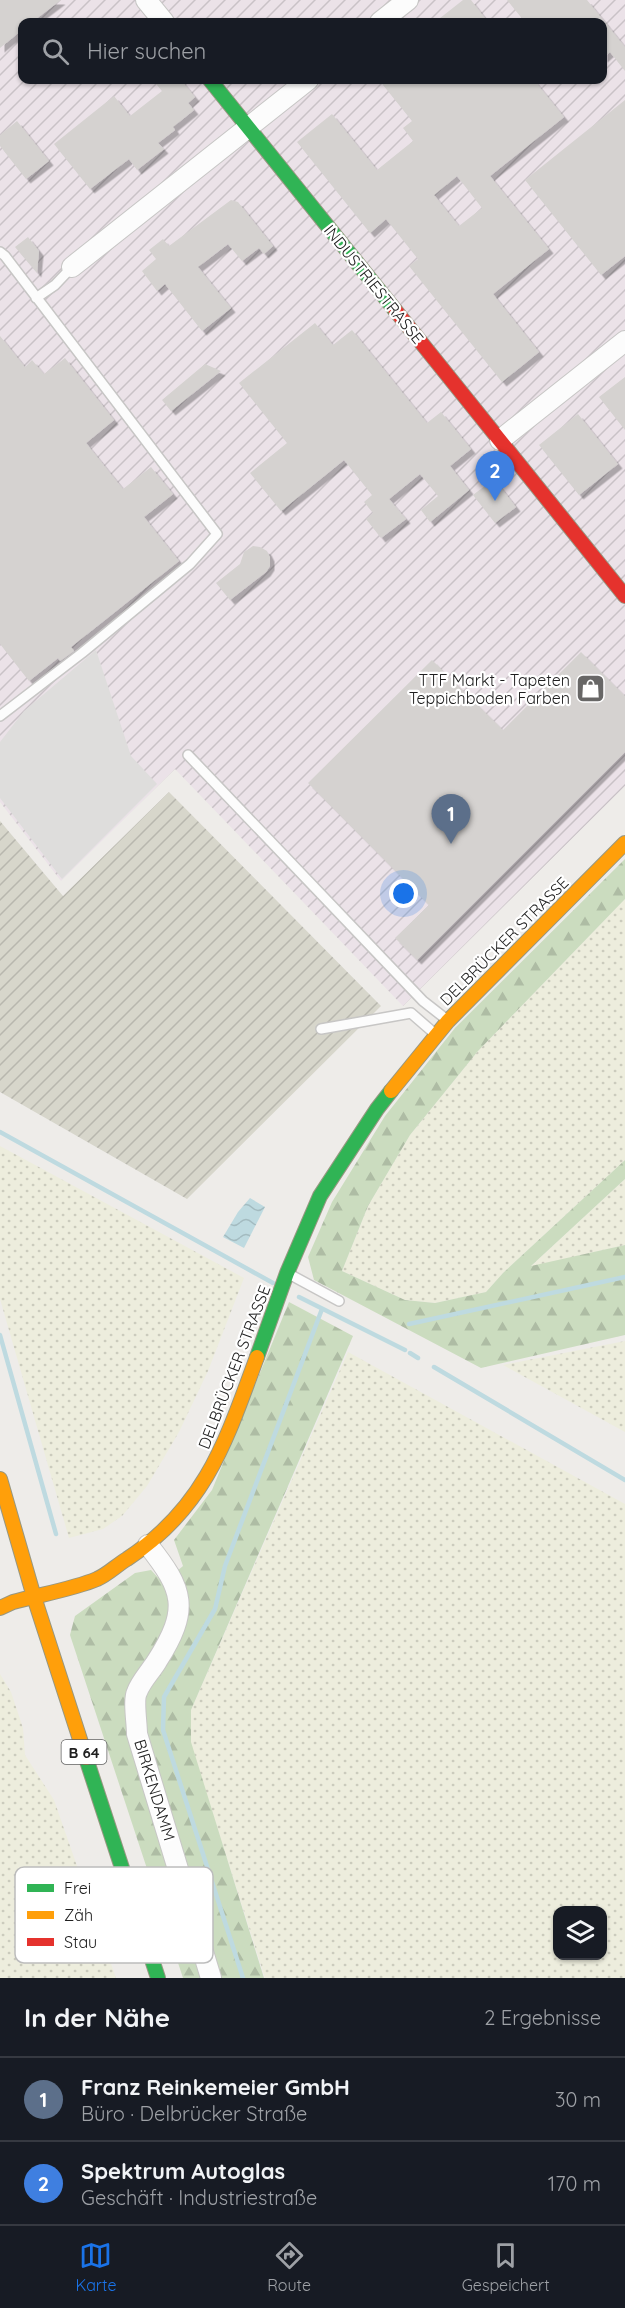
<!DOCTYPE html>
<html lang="de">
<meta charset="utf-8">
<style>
:root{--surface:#171b24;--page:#20242c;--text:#f1f3f6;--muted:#9ea1a6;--line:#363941;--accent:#1a73e8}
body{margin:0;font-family:Quicksand,sans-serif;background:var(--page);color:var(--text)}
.controls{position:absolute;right:18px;bottom:18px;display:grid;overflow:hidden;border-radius:12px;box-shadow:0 2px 4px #0004}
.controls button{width:54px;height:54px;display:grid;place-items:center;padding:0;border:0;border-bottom:2px solid var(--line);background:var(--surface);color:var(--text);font:30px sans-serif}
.you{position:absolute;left:404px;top:894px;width:21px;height:21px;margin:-15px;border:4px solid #fff;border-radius:50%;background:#1a73e8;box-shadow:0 0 0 9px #1a73e833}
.badge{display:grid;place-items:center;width:39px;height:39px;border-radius:50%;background:var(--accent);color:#fff;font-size:20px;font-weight:700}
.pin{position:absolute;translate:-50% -50px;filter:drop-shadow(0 2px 3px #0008)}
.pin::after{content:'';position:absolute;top:32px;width:21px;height:18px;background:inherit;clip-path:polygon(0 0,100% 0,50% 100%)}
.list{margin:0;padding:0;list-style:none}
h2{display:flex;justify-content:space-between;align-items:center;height:78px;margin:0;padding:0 24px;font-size:26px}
h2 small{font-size:20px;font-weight:400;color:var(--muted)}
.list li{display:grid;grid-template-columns:39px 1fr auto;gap:18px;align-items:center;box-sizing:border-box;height:84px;padding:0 24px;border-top:2px solid var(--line)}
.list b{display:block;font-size:22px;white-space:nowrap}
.list p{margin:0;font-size:20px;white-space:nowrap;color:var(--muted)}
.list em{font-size:20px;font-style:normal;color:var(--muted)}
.icon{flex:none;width:33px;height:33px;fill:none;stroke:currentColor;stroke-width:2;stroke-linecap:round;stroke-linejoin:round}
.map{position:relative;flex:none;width:625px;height:1978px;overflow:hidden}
.search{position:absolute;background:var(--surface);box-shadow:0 2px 4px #0004;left:18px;right:18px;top:18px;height:66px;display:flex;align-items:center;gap:15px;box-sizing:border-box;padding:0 21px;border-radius:12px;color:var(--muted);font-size:22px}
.sheet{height:246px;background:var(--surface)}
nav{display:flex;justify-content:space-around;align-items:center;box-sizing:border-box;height:84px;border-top:2px solid var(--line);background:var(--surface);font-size:16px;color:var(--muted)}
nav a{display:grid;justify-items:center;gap:3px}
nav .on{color:var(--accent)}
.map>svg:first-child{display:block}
.industrial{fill:url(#industrial-furrows);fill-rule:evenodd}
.construction{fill:url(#construction-furrows)}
.farmland{fill:url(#farmland-dots);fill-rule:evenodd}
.forest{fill:url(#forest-firs)}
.parking{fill:#dedddc}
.water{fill:url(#water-waves)}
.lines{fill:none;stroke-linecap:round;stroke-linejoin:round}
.stream{stroke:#bedae0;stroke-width:4.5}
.building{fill:#d5d2d0;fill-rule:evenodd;filter:url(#shadow)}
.lane-casing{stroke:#c7c6c5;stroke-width:12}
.street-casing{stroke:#c7c6c5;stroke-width:22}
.fast-casing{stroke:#979781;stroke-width:16}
.slow-casing{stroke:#979781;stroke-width:16}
.jam-casing{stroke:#979781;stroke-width:16}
.lane{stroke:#fcfcfc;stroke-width:9}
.street{stroke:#fcfcfc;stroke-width:20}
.fast{stroke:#30b455;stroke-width:14}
.slow{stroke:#ff9f0a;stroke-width:14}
.jam{stroke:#e5322d;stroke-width:14}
.labels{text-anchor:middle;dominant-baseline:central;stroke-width:4.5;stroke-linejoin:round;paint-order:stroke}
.shield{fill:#fff;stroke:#636363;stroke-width:1.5}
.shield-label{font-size:15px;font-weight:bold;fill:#202020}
.street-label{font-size:16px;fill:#202020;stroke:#fff}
.poi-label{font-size:16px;fill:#202020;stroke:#fff;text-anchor:end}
.key{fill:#fff;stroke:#bcbcbc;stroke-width:1.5}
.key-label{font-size:16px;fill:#202020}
</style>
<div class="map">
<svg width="625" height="1978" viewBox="0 0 625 1978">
<defs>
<pattern id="industrial-furrows" width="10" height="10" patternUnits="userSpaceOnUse" patternTransform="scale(1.5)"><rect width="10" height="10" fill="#ebe2e8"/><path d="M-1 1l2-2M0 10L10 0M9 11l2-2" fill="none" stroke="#c9c2c7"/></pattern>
<pattern id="construction-furrows" width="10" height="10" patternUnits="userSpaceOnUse" patternTransform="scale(1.5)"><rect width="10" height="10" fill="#d7d6cb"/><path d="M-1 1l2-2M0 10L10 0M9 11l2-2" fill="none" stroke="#b8b7ae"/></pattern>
<pattern id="farmland-dots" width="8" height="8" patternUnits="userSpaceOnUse" patternTransform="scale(1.5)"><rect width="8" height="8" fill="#ededdd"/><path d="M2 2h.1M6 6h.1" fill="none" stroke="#cbcbbd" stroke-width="1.8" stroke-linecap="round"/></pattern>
<pattern id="forest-firs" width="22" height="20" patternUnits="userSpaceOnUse" patternTransform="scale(1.5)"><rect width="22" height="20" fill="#cbdcbf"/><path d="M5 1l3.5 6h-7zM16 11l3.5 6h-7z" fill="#aebca4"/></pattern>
<pattern id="water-waves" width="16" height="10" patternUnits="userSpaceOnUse" patternTransform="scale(1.5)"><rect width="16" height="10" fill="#bedae0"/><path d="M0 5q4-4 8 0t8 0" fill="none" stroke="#a3bbc0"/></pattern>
<filter id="shadow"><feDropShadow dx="4.5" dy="4.5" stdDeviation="0" flood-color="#0004"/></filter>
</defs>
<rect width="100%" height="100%" fill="#eeece9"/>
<!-- industrial -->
<path class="industrial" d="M 0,0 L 625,0 L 625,786 L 403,1006 L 175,769 L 61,881 L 0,802 ZM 22,22 L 602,22 L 602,80 L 22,80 Z"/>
<!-- construction -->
<path class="construction" d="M 169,792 L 381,1006 L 187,1199 L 0,1092 L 0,821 L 63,896 Z"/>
<!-- farmland -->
<path class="farmland" d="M 625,899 L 625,1160 L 503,1273 L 486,1292 L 435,1303 L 405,1300 L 342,1271 L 368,1206 L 410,1135 L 478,1051 Z
M 0,1146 L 244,1278 L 208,1371 L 179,1432 L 147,1486 L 122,1516 L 103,1529 L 69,1538 L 0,1299 Z
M 625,1179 L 625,1245 L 530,1267 Z
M 625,1341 L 625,1432 L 503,1365 Z
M 348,1352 L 625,1504 L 625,1978 L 265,1978 L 190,1742 L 191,1710 ZM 558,1910 L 602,1910 L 602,1956 L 558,1956 Z
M 0,1674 L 11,1692 L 23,1728 L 25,1755 L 54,1800 L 116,1978 L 0,1978 Z"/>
<!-- forest -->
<path class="forest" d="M 625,859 L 625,899 L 478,1051 L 410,1135 L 368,1206 L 342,1271 L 405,1300 L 435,1303 L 486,1292 L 503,1273 L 625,1160 L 625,1179 L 531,1266 L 625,1245 L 625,1335 L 481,1368 L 314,1280 L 308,1257 L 332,1202 L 385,1116 L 455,1028 Z
M 289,1302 L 353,1336 L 191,1710 L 191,1742 L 264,1978 L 183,1978 L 70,1635 L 75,1616 L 135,1573 L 151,1570 L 163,1583 L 183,1566 L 174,1540 L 212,1490 Z"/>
<!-- parking -->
<path class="parking" d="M 96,650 L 131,756 L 157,784 L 62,879 L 0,798 L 0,742 L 24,711 Z"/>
<!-- water -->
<path class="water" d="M 250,1198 L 265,1207 L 244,1248 L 223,1237 L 238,1212 Z"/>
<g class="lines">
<!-- stream -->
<path class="stream" d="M 0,1132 L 273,1283
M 299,1297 L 405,1350
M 409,1324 L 625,1277
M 0,1335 L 56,1534
M 410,1353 L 418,1358
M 434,1367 L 625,1480
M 243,1978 L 163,1730 L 164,1697 L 215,1609 L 225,1566 L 322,1309"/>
</g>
<!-- building -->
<path class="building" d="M 0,0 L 61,0 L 32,22 L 22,22 L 22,30 L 0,48 Z
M 463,0 L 471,0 L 488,22 L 435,22 Z
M 507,0 L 587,0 L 625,47 L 625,71 L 610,52 L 603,58 L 603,22 L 525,22 Z
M 153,80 L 181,80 L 195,97 L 188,103 L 194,110 L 173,127 L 175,130 L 158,143 L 164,149 L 137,170 L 129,159 L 90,189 L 54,144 L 114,96 L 130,116 L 162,91 Z
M 379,80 L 534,80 L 564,117 L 490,176 L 549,249 L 493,294 L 539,352 L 502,382 L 409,266 L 418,259 L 386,219 L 370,233 L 297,142 L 332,114 L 377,170 L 413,141 L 403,128 L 412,121 ZM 457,176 L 482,208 L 459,226 L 434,195 Z
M 625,100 L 625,256 L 601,275 L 525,180 Z
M 17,121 L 49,161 L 26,179 L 0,146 L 0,135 Z
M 231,200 L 238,202 L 273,246 L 264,254 L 259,248 L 242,261 L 228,244 L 198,267 L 231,308 L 202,331 L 165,284 L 157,291 L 142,271 L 156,259 L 149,250 L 163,239 L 169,246 Z
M 28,237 L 39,251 L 37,273 L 15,247 Z
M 315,323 L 333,345 L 352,330 L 427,423 L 441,412 L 471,449 L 450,466 L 469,490 L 430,522 L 421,510 L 438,496 L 420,474 L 389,499 L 406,519 L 381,538 L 366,519 L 373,513 L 364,502 L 372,495 L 344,460 L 281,511 L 250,473 L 287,443 L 239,383 Z
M 0,336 L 25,367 L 32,360 L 44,374 L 65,358 L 114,420 L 86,443 L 123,489 L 151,467 L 173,494 L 144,517 L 179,561 L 71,647 L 74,651 L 60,661 L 58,658 L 29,681 L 0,644 Z
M 205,364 L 221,371 L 171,411 L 162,400 Z
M 625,377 L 625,430 L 599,397 Z
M 578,414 L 618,464 L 579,495 L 539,445 Z
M 494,479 L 516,507 L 495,523 L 473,495 Z
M 253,546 L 260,547 L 267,551 L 270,557 L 270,566 L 266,572 L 230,600 L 216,583 L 240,564 L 244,552 Z
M 581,652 L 625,696 L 625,752 L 417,960 L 395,938 L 429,905 L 308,783 L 432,660 L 503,730 Z"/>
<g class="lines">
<defs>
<path id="lane" d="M 0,252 L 5,256 L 217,534 L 190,564 L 82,653 L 0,716
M 36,298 L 55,285 L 72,267
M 188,755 L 423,1001 L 446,1019
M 321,1029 L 411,1013 L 434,1033
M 289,1274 L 339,1301"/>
<path id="street" d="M 146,0 L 164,22
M 380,22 L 408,0
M 72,267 L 308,80
M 500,440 L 625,341
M 148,1545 C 184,1590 190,1609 157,1661 C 151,1671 141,1681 137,1692 C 133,1700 137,1723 137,1734 L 211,1978"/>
<path id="fast" d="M 210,80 L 395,310
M 257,1357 L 287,1273 L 320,1196 L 377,1109 L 391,1091
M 86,1758 L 158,1978"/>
<path id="slow" d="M 391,1091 L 448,1021 L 625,843
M 0,1479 L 34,1597 L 86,1758
M 0,1608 L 13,1602 C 38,1595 74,1589 97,1579 C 107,1575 117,1565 127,1559 C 206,1507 226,1441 257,1357"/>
<path id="jam" d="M 395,310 L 625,596"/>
</defs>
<!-- lane casing -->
<use href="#lane" class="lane-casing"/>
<!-- street casing -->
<use href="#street" class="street-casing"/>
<!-- fast casing -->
<use href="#fast" class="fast-casing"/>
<!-- slow casing -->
<use href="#slow" class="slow-casing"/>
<!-- jam casing -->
<use href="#jam" class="jam-casing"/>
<!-- lane -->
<use href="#lane" class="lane"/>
<!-- street -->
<use href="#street" class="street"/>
<!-- fast -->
<use href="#fast" class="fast"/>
<!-- slow -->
<use href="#slow" class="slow"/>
<!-- jam -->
<use href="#jam" class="jam"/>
</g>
<!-- icons -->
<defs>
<symbol id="shop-square" viewBox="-11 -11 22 22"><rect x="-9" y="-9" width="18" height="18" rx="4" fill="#686766" stroke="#fff"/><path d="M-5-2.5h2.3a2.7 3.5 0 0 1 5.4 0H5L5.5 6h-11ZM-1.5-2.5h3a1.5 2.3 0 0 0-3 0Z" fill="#fff"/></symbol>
</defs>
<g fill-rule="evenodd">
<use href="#shop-square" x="574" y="672" width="33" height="33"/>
</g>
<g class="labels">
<!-- shield labels -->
<rect class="shield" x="61.5" y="1740" width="45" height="24" rx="4.5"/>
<g class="shield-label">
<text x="84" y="1752">B 64</text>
</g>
<!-- street labels -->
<g class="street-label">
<text transform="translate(374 284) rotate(51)">INDUSTRIESTRASSE</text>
<text transform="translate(504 941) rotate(-45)">DELBRÜCKER STRASSE</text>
<text transform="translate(234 1367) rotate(-69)">DELBRÜCKER STRASSE</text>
<text transform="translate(155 1790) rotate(73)">BIRKENDAMM</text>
</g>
<!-- poi labels -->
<g class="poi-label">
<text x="570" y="680">TTF Markt - Tapeten<tspan x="570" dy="18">Teppichboden Farben</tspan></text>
</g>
</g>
<!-- legend -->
<rect x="15" y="1867" width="198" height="96" rx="9" class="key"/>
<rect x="27" y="1884" width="27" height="8" fill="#30b455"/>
<rect x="27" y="1911" width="27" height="8" fill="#ff9f0a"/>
<rect x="27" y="1938" width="27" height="8" fill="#e5322d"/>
<g class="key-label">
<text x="64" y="1894">Frei</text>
<text x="64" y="1921">Zäh</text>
<text x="64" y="1948">Stau</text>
</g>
</svg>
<div class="controls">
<button><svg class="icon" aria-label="layers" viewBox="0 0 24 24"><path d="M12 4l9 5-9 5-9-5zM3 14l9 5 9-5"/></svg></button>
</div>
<div class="you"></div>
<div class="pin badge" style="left:451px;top:844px;background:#5c6f8a">1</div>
<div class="pin badge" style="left:495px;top:501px;background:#3f7fe0">2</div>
<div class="search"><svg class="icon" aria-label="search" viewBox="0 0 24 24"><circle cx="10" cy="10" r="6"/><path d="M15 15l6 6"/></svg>Hier suchen</div>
</div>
<section class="sheet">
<h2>In der Nähe<small>2 Ergebnisse</small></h2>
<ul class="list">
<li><span class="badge" style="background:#5c6f8a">1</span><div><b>Franz Reinkemeier GmbH</b><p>Büro · Delbrücker Straße</p></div><em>30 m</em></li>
<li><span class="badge" style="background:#3f7fe0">2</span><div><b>Spektrum Autoglas</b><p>Geschäft · Industriestraße</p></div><em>170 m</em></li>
</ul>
</section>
<nav>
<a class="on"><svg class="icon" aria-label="map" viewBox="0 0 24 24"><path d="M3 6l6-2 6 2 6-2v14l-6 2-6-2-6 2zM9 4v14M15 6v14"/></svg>Karte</a>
<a><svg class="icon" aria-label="directions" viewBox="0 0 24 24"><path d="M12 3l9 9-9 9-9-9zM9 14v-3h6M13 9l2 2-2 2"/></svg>Route</a>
<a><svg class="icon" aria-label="saved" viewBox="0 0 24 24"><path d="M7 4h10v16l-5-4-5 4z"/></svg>Gespeichert</a>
</nav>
